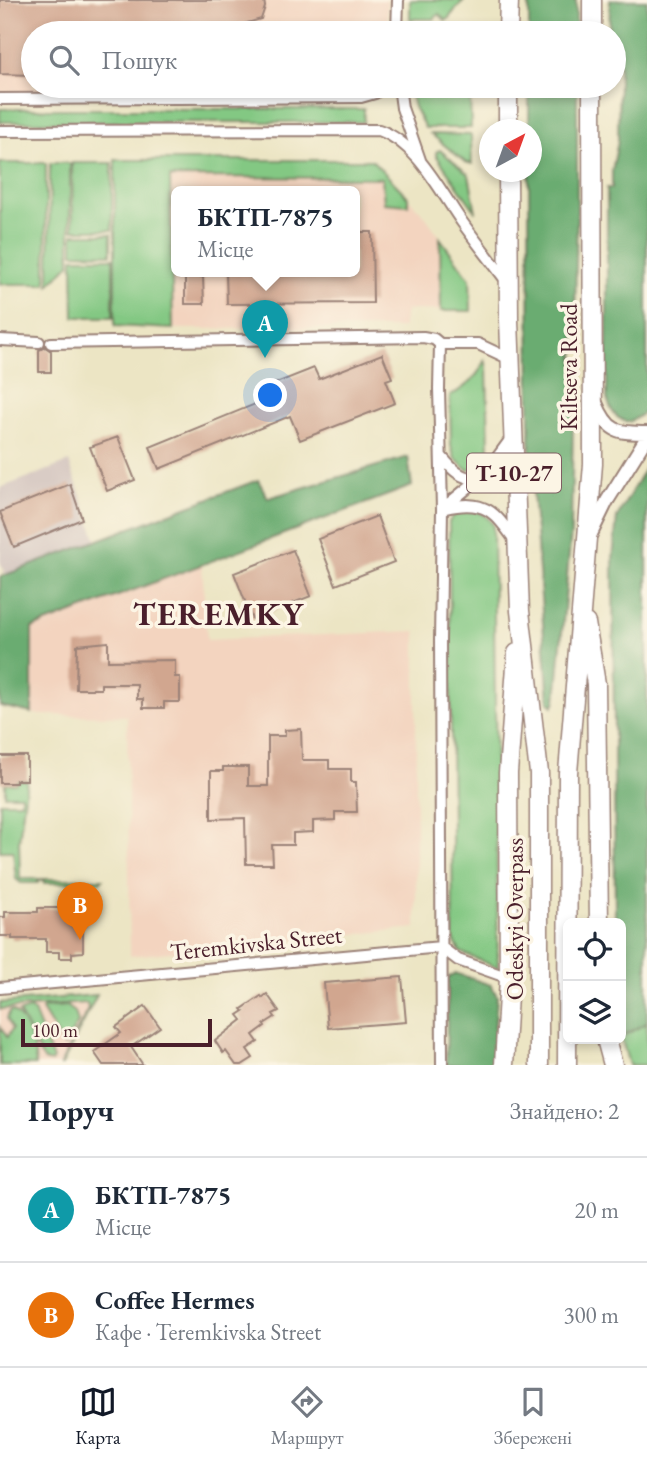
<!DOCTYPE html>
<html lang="uk">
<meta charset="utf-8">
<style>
:root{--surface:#fff;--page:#f6f6f7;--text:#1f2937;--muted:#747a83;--line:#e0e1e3;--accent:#111827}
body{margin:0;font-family:"EB Garamond",serif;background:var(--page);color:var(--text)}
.controls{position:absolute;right:21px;bottom:21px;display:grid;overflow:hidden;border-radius:10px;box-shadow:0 4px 10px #0003}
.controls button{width:63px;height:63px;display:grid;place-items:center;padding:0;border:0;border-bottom:2px solid var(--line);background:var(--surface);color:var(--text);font:35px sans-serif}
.compass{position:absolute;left:479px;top:119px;width:63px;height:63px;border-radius:50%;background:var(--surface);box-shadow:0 4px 10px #0003;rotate:41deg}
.scale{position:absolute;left:21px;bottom:18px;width:191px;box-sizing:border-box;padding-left:7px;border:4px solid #4a1f2b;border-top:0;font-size:19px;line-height:24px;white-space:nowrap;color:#4a1f2b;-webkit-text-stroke:5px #fcf5e5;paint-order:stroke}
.you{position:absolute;left:271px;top:396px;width:24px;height:24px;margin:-18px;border:5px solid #fff;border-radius:50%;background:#1a73e8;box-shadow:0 0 0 10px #1a73e833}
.badge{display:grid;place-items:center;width:46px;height:46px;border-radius:50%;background:var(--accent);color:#fff;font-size:23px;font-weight:700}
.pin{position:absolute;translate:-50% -58px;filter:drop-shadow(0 2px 4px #0008)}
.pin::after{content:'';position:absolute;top:37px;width:24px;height:21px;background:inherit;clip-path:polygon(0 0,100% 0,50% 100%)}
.popup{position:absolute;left:171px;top:186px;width:189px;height:91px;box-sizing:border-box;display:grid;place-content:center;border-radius:10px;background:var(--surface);filter:drop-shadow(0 2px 5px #0005);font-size:23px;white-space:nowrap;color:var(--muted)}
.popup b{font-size:26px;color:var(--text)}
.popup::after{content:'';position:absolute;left:50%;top:100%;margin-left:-14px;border:14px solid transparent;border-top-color:var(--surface)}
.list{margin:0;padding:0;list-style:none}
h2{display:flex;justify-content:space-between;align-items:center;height:91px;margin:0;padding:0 28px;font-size:30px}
h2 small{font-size:23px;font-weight:400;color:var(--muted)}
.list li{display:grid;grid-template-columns:46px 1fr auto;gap:21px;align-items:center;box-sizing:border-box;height:105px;padding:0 28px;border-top:2px solid var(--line)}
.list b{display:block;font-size:26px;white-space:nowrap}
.list p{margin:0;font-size:23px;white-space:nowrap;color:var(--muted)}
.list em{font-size:23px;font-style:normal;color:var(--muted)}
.icon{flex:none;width:38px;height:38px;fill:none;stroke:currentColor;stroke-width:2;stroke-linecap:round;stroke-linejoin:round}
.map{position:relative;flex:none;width:647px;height:1065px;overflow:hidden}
.search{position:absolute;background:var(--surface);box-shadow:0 4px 10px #0003;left:21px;right:21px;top:21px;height:77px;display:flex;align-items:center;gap:18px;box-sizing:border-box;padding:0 24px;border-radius:38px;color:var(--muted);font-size:26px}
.sheet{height:301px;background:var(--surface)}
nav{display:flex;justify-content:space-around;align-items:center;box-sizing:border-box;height:98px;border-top:2px solid var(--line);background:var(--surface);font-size:19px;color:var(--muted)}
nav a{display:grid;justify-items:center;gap:4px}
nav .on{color:var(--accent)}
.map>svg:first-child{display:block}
.built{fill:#f3d4bf;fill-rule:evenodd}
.industrial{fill:#cfc0bb}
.green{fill:#83c883;stroke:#667457;stroke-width:2}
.forest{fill:#6aac71;stroke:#5a664e;stroke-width:2}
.building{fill:#d1a68f}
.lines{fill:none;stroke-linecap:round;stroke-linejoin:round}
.minor-casing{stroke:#9b8278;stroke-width:14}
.tertiary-casing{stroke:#9b8278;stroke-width:16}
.trunk-casing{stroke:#9b8278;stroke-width:21}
.minor{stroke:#fff;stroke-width:10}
.tertiary{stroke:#fff;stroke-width:12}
.trunk{stroke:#fff;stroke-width:18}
.labels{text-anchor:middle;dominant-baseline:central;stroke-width:7;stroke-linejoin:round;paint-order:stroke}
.shield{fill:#fcf5e5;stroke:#7f5f63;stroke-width:2}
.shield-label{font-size:23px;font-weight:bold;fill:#4a1f2b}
.street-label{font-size:24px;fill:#4a1f2b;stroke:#fcf5e5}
.district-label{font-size:32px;font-weight:bold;letter-spacing:2px;fill:#4a1f2b;stroke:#fcf5e5}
</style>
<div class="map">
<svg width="647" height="1065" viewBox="0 0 647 1065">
<rect width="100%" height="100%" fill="#fcf5e5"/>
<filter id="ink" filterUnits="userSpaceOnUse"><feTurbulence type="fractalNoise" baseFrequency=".0143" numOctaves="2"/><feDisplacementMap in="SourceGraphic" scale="14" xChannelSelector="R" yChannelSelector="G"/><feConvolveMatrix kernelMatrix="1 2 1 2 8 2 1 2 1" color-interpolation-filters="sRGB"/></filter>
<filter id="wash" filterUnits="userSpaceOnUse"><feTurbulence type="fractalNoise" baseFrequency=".00686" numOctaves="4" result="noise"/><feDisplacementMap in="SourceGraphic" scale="28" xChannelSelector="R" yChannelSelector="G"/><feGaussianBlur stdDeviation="1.57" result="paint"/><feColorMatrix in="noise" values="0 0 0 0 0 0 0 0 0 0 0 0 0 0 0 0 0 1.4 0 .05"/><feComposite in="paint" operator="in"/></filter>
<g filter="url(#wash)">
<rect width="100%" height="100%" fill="#ece5c4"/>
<!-- built -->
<path class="built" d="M 0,0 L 387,0 L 388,33 L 33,33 L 33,86 L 378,86 L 369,91 L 0,92 Z
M 115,160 L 372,160 L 425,216 L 470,279 L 471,311 L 406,310 L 403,328 L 173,329 L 115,326 ZM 176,192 L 354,192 L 354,272 L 176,272 Z
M 202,564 L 207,640 L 416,631 L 416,928 L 130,956 L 127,716 L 39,715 L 32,713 L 32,628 Z
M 97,995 L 62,1065 L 0,1065 L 0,1003 Z"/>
<!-- industrial -->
<path class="industrial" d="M 69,462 L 97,541 L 5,575 L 0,561 L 0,488 Z"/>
<!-- green -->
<path class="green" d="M 410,0 L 464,0 L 446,21 L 439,14 L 434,19 L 410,19 Z
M 410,92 L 470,94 L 471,128 L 425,128 L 414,107 Z
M 0,109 L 364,109 L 364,122 L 0,122 Z
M 431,134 L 471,135 L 472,164 L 465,162 Z
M 440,150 L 469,175 L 476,212 L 436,155 L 436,152 Z
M 115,160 L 372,160 L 408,197 L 408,205 L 384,203 L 382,178 L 170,177 L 173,329 L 115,326 Z
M 0,163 L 46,163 L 46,284 L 0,284 Z
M 50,163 L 70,163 L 70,264 L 49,285 Z
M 72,163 L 112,163 L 112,230 L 73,230 Z
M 73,234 L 111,234 L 111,254 L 73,253 Z
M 440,238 L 470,279 L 471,311 L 441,311 Z
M 73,258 L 113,258 L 113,317 L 74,317 Z
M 485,360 L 487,367 L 489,448 L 482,468 L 468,470 L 455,459 L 451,446 L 450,396 C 466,387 478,377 485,360 Z
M 465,509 C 478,509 487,515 493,525 L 498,968 L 460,952 L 453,938 L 449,522 L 453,516 Z
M 16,780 L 27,780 L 19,841 L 20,879 L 103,879 L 100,882 L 44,883 L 44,880 L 38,881 L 38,883 L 21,883 L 16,879 L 13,851 L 0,851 L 0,802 L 21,802 L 21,795 L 5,795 L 5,783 L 16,783 Z
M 97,995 L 62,1065 L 60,1065 L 88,1009 L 87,1003 L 0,1009 L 0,1003 Z
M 67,1006 L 75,1012 L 78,1022 L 64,1046 L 42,1010 L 43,1008 Z
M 29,1009 L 34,1012 L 53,1059 L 51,1062 L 44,1060 L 40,1054 L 19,1012 Z
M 10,1011 L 13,1011 C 27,1021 37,1049 35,1065 L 0,1065 L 0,1027 L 7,1037 L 12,1029 L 7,1018 Z
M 647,1023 L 647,1065 L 629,1065 L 621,1037 Z"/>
<!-- forest -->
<path class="forest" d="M 529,0 L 576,0 L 576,33 L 529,33 Z
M 610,0 L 647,0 L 647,407 L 645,412 L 630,422 C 615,420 611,411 607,398 L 607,188 L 612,188 L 612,171 L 618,141 L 619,64 L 614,51 L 614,33 L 609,33 Z
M 529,86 L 577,86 L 577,214 L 571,532 L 556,701 L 553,706 L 549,702 L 530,454 L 529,172 L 532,172 L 532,130 L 529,129 Z
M 408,457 L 412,486 L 32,628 L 32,713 L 0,706 L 0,577 L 258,480 L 268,498 Z
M 647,465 L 647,1023 L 621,1037 L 621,923 L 615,923 L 613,558 L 617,517 Z
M 455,973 L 491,985 L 497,996 L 492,1065 L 446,1065 L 448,978 Z"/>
<g id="blocks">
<!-- building -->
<path class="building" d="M 0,0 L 264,0 L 265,7 L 261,19 L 240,25 L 242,33 L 33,33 L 33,75 L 0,74 Z
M 354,232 L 372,232 L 373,303 L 227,304 L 226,272 L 354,272 Z
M 185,277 L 203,277 L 204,304 L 185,304 Z
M 45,347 L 51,351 L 51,372 L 39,372 L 39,350 Z
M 382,354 L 392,378 L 386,380 L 395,403 L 300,440 L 290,416 L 159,469 L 150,447 L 275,396 L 271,385 L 314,368 L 319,379 Z
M 118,437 L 135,480 L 107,491 L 90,447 Z
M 70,484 L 82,519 L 14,547 L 0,512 Z
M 377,516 L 394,562 L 336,585 L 318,539 Z
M 293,550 L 311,596 L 252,619 L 234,573 Z
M 108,642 L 108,661 L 175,660 L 175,677 L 180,677 L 180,702 L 164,702 L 164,708 L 143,708 L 143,699 L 137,699 L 137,684 L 101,684 L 101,689 L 76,689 L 77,645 Z
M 301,729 L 302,760 L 329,760 L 329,769 L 351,769 L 351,782 L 356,782 L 357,812 L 335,812 L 335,820 L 313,821 L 313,832 L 293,833 L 293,845 L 272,845 L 273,864 L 246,864 L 245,818 L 211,819 L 211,771 L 223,771 L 223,767 L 248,767 L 248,786 L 268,786 L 268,736 L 285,736 L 285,730 Z
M 0,756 L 27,756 L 27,780 L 16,780 L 16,783 L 0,783 Z
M 38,908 L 83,908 L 83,915 L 86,915 L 86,925 L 83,925 L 83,952 L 72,953 L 72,958 L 59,958 L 59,952 L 46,952 L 46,939 L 12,939 L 12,936 L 0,936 L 0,917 L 5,917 L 5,912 L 38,912 Z
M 402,977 L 406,1022 L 328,1028 L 324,983 Z
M 267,994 L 279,1011 L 273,1014 L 275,1017 L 264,1024 L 265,1026 L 253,1035 L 258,1042 L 247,1049 L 253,1058 L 242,1065 L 236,1065 L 226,1051 L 223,1053 L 215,1041 L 242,1020 L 238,1015 L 244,1011 L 242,1009 L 261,996 L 262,998 Z
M 145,1006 L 160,1027 L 131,1047 L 143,1065 L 103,1065 L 94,1052 L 121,1033 L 116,1027 Z"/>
</g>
</g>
<g filter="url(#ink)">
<use href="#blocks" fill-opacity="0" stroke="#9b8278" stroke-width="2"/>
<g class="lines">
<defs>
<path id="minor" d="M 397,33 L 398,0
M 399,86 L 402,108 L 420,160
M 0,99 L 361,97 L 375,93 L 383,86
M 0,131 L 379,130 C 417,143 440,191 462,222 C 477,243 493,263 508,283
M 0,340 L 39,342
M 51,343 L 423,337 L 434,339 L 440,344 L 478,344 L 510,359
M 440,344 L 439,389 L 442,509 L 440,640 L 442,1065
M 441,456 C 452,469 460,479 478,479
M 445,508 C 486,499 494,511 517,543
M 442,509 L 486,473 L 513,436
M 0,988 L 441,947 L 458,960 L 509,978"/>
<path id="tertiary" d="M 596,403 C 608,432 617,433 647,433
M 591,534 L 607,501 L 647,437"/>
<path id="trunk" d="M 508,33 L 509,0
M 592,33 L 592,0
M 508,86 L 508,130
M 508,172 L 509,320 L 520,611 L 539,773 L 539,1065
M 586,623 L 596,684 L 599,923
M 606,1039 L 613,1065
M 504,1065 L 509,978 L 508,773 L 517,653
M 567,1065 L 568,773 L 593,464 L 592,86"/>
</defs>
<!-- minor casing -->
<use href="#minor" class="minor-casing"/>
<!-- tertiary casing -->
<use href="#tertiary" class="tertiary-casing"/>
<!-- trunk casing -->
<use href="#trunk" class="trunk-casing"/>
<!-- minor -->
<use href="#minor" class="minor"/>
<!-- tertiary -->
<use href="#tertiary" class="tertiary"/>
<!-- trunk -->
<use href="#trunk" class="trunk"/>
</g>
</g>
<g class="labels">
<!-- shield labels -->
<rect class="shield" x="467" y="453.5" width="94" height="39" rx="5"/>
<g class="shield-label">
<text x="514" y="473">Т-10-27</text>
</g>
<!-- street labels -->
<g class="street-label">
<text transform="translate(568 367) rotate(-90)">Kiltseva Road</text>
<text transform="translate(514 919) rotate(-90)">Odeskyi Overpass</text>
<text transform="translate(256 943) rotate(-6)">Teremkivska Street</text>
</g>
<!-- district labels -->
<g class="district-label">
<text x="219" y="614">TEREMKY</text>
</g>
</g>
</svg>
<div class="controls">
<button><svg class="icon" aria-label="locate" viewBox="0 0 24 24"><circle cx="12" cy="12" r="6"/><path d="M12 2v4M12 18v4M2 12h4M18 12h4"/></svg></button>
<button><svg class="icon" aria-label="layers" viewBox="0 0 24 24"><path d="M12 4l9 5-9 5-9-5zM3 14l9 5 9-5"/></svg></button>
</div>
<svg class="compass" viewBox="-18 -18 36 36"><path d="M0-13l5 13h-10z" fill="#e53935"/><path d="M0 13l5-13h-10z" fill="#747a83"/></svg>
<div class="scale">100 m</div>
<div class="you"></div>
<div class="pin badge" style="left:265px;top:358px;background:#0f9aa8">A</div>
<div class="popup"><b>БКТП-7875</b>Місце</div>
<div class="pin badge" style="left:80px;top:940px;background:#e8710a">B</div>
<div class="search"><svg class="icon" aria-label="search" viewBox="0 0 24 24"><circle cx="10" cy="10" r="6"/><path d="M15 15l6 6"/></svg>Пошук</div>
</div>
<section class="sheet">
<h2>Поруч<small>Знайдено: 2</small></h2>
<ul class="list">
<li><span class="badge" style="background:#0f9aa8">A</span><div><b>БКТП-7875</b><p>Місце</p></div><em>20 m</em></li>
<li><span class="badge" style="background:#e8710a">B</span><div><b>Coffee Hermes</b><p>Кафе · Teremkivska Street</p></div><em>300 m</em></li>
</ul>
</section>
<nav>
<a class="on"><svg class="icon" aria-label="map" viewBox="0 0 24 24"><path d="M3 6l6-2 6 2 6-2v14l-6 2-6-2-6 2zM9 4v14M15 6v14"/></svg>Карта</a>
<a><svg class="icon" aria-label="directions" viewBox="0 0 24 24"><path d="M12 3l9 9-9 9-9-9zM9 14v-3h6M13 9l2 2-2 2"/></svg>Маршрут</a>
<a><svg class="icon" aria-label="saved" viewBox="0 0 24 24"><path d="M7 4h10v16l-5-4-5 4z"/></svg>Збережені</a>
</nav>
